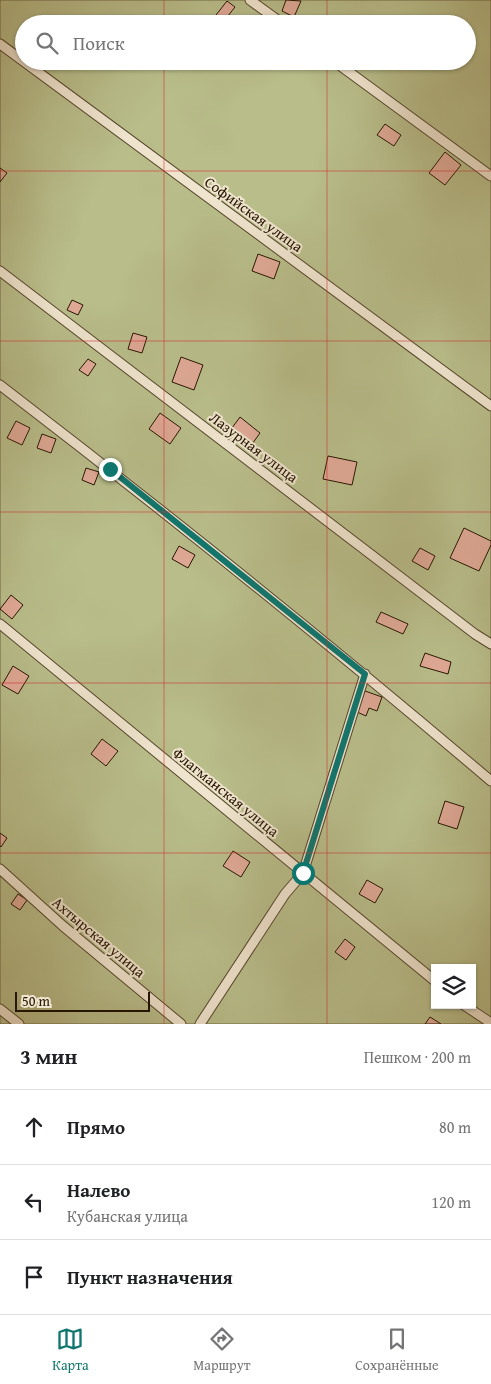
<!DOCTYPE html>
<html lang="ru">
<meta charset="utf-8">
<style>
:root{--surface:#fff;--page:#f2f2f2;--text:#202124;--muted:#757577;--line:#e0e0e0;--accent:#0f766e}
body{margin:0;font-family:"Gentium Book Plus",serif;background:var(--page);color:var(--text)}
.controls{position:absolute;right:15px;bottom:15px;display:grid;overflow:hidden;border-radius:0px;box-shadow:0 1px 4px #0004}
.controls button{width:45px;height:45px;display:grid;place-items:center;padding:0;border:0;border-bottom:1px solid var(--line);background:var(--surface);color:var(--text);font:25px sans-serif}
.scale{position:absolute;left:15px;bottom:12px;width:135px;box-sizing:border-box;padding-left:5px;border:2px solid #271600;border-top:0;font-size:14px;line-height:18px;white-space:nowrap;color:#271600;-webkit-text-stroke:4px #efe4ce;paint-order:stroke}
.stop{position:absolute;width:15px;height:15px;margin:-11px;border:4px solid #0f766e;border-radius:50%;background:#fff}
.stop.end{background:#0f766e;border-color:#fff;box-shadow:0 1px 5px #0008}
.list{margin:0;padding:0;list-style:none}
h2{display:flex;justify-content:space-between;align-items:center;height:65px;margin:0;padding:0 20px;font-size:21px}
h2 small{font-size:16px;font-weight:400;color:var(--muted)}
.list li{display:grid;grid-template-columns:32px 1fr auto;gap:15px;align-items:center;box-sizing:border-box;height:75px;padding:0 20px;border-top:1px solid var(--line)}
.list b{display:block;font-size:19px;white-space:nowrap}
.list p{margin:0;font-size:16px;white-space:nowrap;color:var(--muted)}
.list em{font-size:16px;font-style:normal;color:var(--muted)}
.icon{flex:none;width:28px;height:28px;fill:none;stroke:currentColor;stroke-width:2;stroke-linecap:round;stroke-linejoin:round}
.map{position:relative;flex:none;width:491px;height:1024px;overflow:hidden}
.search{position:absolute;background:var(--surface);box-shadow:0 1px 4px #0004;left:15px;right:15px;top:15px;height:55px;display:flex;align-items:center;gap:12px;box-sizing:border-box;padding:0 18px;border-radius:28px;color:var(--muted);font-size:19px}
.sheet{height:290px;background:var(--surface)}
nav{display:flex;justify-content:space-around;align-items:center;box-sizing:border-box;height:70px;border-top:1px solid var(--line);background:var(--surface);font-size:14px;color:var(--muted)}
nav a{display:grid;justify-items:center;gap:2px}
nav .on{color:var(--accent)}
.map>svg:first-child{display:block}
.green{fill:#b8bd8a;stroke:#706a45;fill-rule:evenodd}
.building{fill:#dfa996;stroke:#271600}
.lines{fill:none;stroke-linecap:round;stroke-linejoin:round}
.service-casing{stroke:#57462d;stroke-width:11}
.service{stroke:#efe4ce;stroke-width:9}
.route{stroke:#0f766e;stroke-width:6}
.grid{fill:none;stroke:#d62828;stroke-width:1;stroke-opacity:0.55}
.labels{text-anchor:middle;dominant-baseline:central;stroke-width:4;stroke-linejoin:round;paint-order:stroke}
.street-label{font-size:15px;fill:#271600;stroke:#efe4ce}
</style>
<div class="map">
<svg width="491" height="1024" viewBox="0 0 491 1024">
<rect width="100%" height="100%" fill="#e6d6b3"/>
<filter id="stains"><feTurbulence type="fractalNoise" baseFrequency=".004" numOctaves="4"/><feColorMatrix values="0 0 0 0 .2 0 0 0 0 .09 0 0 0 0 .02 0 0 0 .5 -.17"/></filter>
<radialGradient id="worn" r=".72"><stop offset=".6" stop-color="#630" stop-opacity="0"/><stop offset="1" stop-color="#630" stop-opacity=".3"/></radialGradient>
<!-- green -->
<path class="green" d="M 0,0 L 491,0 L 491,1024 L 0,1024 ZM 24,24 L 467,24 L 467,61 L 24,61 ZM 435,968 L 472,968 L 472,1005 L 435,1005 Z"/>
<!-- building -->
<path class="building" d="M 286,0 L 301,1 L 294,17 L 282,11 Z
M 227,1 L 235,7 L 224,21 L 216,15 Z
M 385,124 L 401,135 L 394,146 L 377,135 Z
M 445,152 L 461,165 L 445,185 L 429,173 Z
M 0,168 L 7,173 L 0,182 Z
M 258,254 L 280,262 L 274,279 L 252,271 Z
M 72,300 L 83,305 L 78,315 L 67,310 Z
M 133,333 L 147,337 L 142,353 L 128,349 Z
M 181,357 L 203,365 L 194,390 L 172,382 Z
M 88,359 L 96,364 L 88,376 L 79,370 Z
M 160,413 L 181,428 L 170,444 L 149,429 Z
M 240,417 L 260,433 L 250,447 L 229,432 Z
M 16,421 L 30,428 L 22,445 L 7,438 Z
M 42,434 L 56,439 L 51,453 L 37,448 Z
M 328,456 L 357,462 L 352,485 L 323,479 Z
M 86,468 L 99,472 L 94,485 L 82,480 Z
M 464,528 L 491,541 L 491,545 L 479,571 L 450,558 Z
M 179,546 L 195,555 L 188,568 L 172,559 Z
M 420,548 L 435,556 L 428,570 L 412,561 Z
M 11,595 L 23,605 L 12,619 L 0,609 Z
M 381,612 L 408,624 L 403,634 L 376,622 Z
M 425,653 L 451,662 L 448,674 L 420,666 Z
M 13,666 L 29,676 L 18,694 L 2,685 Z
M 365,691 L 382,697 L 377,711 L 369,708 L 366,716 L 357,712 Z
M 102,739 L 118,751 L 106,766 L 91,754 Z
M 445,801 L 464,807 L 457,829 L 438,823 Z
M 0,833 L 7,838 L 1,847 L 0,846 Z
M 233,851 L 250,862 L 241,877 L 223,866 Z
M 367,880 L 383,889 L 375,903 L 359,894 Z
M 18,894 L 27,900 L 20,910 L 11,904 Z
M 345,939 L 355,947 L 346,960 L 335,952 Z
M 430,1017 L 441,1024 L 425,1024 Z"/>
<g class="lines">
<defs>
<path id="service" d="M 250,0 L 283,24
M 0,44 L 491,406
M 334,61 L 491,176
M 0,271 L 475,634 L 491,644
M 0,385 C 167,513 331,645 491,781
M 0,624 L 435,981
M 0,869 L 63,926 L 181,1024
M 464,1005 L 491,1023
M 0,1009 L 19,1024
M 200,1024 L 285,894 L 303,873 L 365,674"/>
</defs>
<!-- service casing -->
<use href="#service" class="service-casing"/>
<!-- service -->
<use href="#service" class="service"/>
</g>
<g class="lines">
<!-- route -->
<path class="route" d="M 110,469 L 365,674 L 303,873"/>
</g>
<!-- grid -->
<path class="grid" d="M 164,0 L 164,24M 327,0 L 327,24M 164,61 L 164,1024M 327,61 L 327,1024M 0,171 L 491,171M 0,341 L 491,341M 0,512 L 491,512M 0,683 L 491,683M 0,853 L 491,853"/>
<g class="labels">
<!-- street labels -->
<g class="street-label">
<text transform="translate(254 214) rotate(36)">Софийская улица</text>
<text transform="translate(254 447) rotate(37)">Лазурная улица</text>
<text transform="translate(226 792) rotate(39)">Флагманская улица</text>
<text transform="translate(99 937) rotate(40)">Ахтырская улица</text>
</g>
</g>
<rect width="100%" height="100%" filter="url(#stains)"/>
<rect width="100%" height="100%" fill="url(#worn)"/>
</svg>
<div class="controls">
<button><svg class="icon" aria-label="layers" viewBox="0 0 24 24"><path d="M12 4l9 5-9 5-9-5zM3 14l9 5 9-5"/></svg></button>
</div>
<div class="scale">50 m</div>
<div class="stop" style="left:303px;top:873px"></div>
<div class="stop end" style="left:110px;top:469px"></div>
<div class="search"><svg class="icon" aria-label="search" viewBox="0 0 24 24"><circle cx="10" cy="10" r="6"/><path d="M15 15l6 6"/></svg>Поиск</div>
</div>
<section class="sheet">
<h2>3 мин<small>Пешком · 200 m</small></h2>
<ul class="list">
<li><svg class="icon" aria-label="ahead" viewBox="0 0 24 24"><path d="M12 20V5M6 11l6-6 6 6"/></svg><div><b>Прямо</b></div><em>80 m</em></li>
<li><svg class="icon" aria-label="left" viewBox="0 0 24 24"><path d="M17 20v-9H6M10 6l-5 5 5 5"/></svg><div><b>Налево</b><p>Кубанская улица</p></div><em>120 m</em></li>
<li><svg class="icon" aria-label="arrive" viewBox="0 0 24 24"><path d="M6 21V4h12l-3 4 3 4H6"/></svg><div><b>Пункт назначения</b></div></li>
</ul>
</section>
<nav>
<a class="on"><svg class="icon" aria-label="map" viewBox="0 0 24 24"><path d="M3 6l6-2 6 2 6-2v14l-6 2-6-2-6 2zM9 4v14M15 6v14"/></svg>Карта</a>
<a><svg class="icon" aria-label="directions" viewBox="0 0 24 24"><path d="M12 3l9 9-9 9-9-9zM9 14v-3h6M13 9l2 2-2 2"/></svg>Маршрут</a>
<a><svg class="icon" aria-label="saved" viewBox="0 0 24 24"><path d="M7 4h10v16l-5-4-5 4z"/></svg>Сохранённые</a>
</nav>
